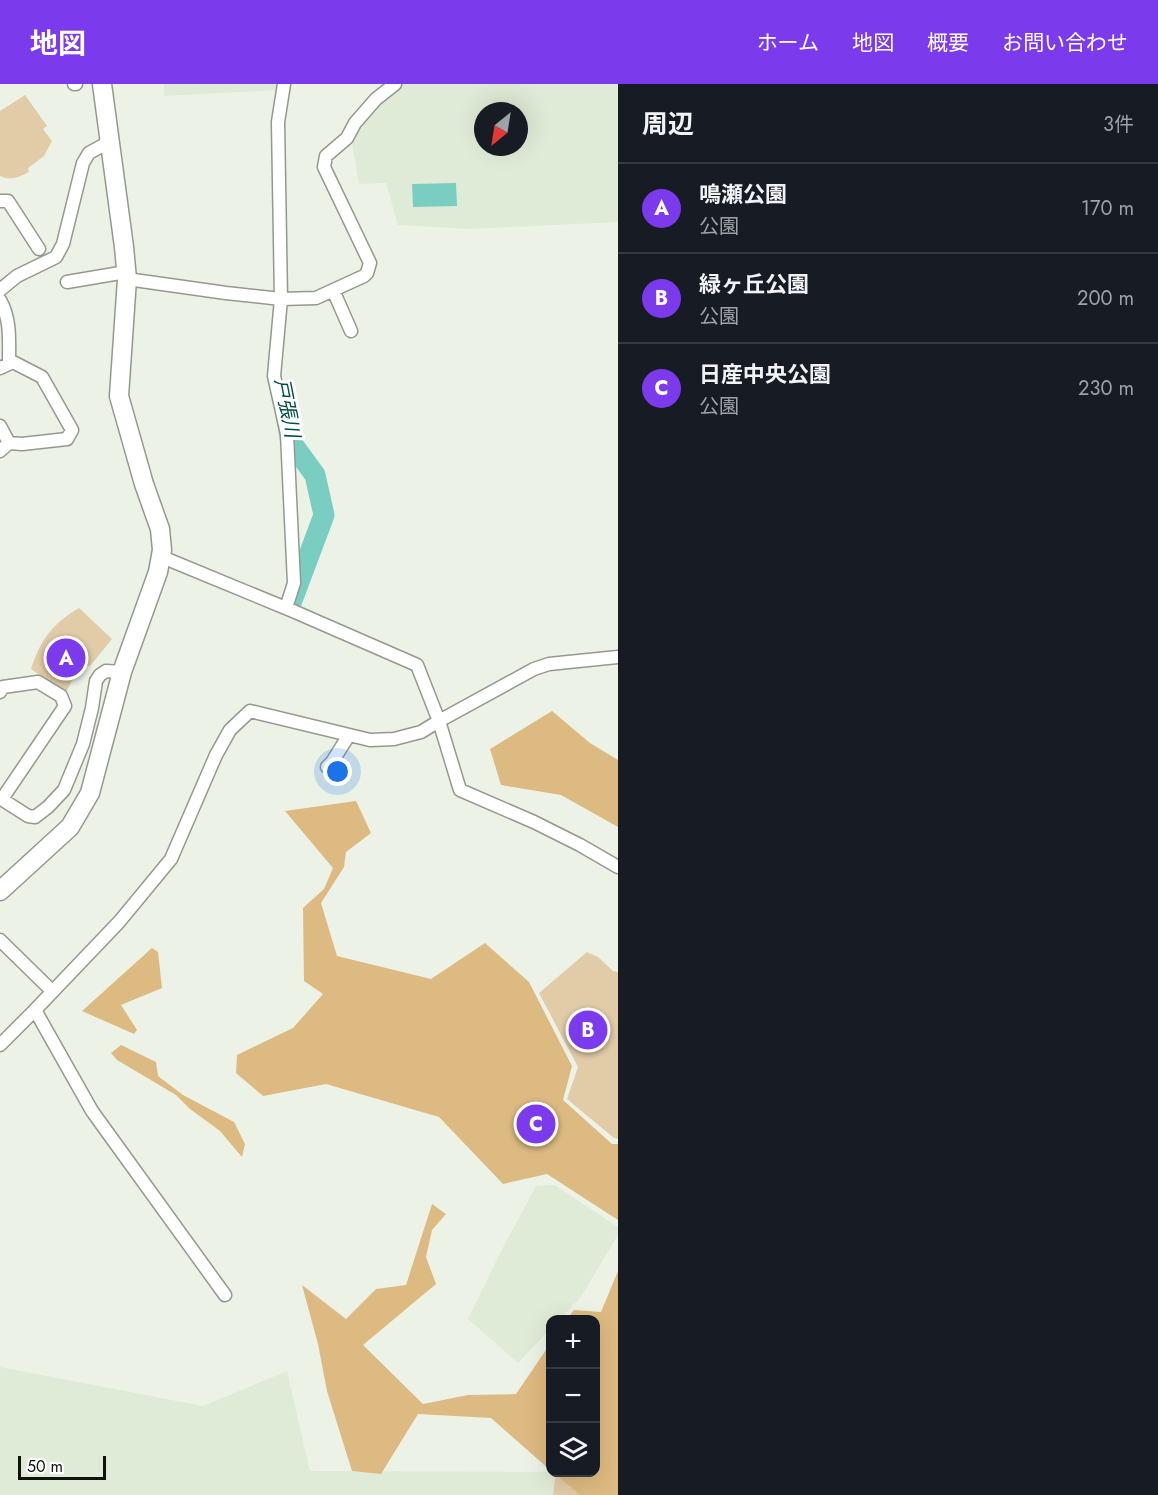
<!DOCTYPE html>
<html lang="ja">
<meta charset="utf-8">
<style>
:root{--surface:#171b24;--page:#242831;--text:#f1f3f6;--muted:#9ea1a6;--line:#363941;--accent:#7c3aed}
body{margin:0;font-family:Jost,"Noto Sans JP",sans-serif;background:var(--page);color:var(--text)}
.controls{position:absolute;right:18px;bottom:18px;display:grid;overflow:hidden;border-radius:12px;box-shadow:0 6px 24px #0002}
.controls button{width:54px;height:54px;display:grid;place-items:center;padding:0;border:0;border-bottom:2px solid var(--line);background:var(--surface);color:var(--text);font:30px sans-serif}
.compass{position:absolute;left:474px;top:18px;width:54px;height:54px;border-radius:50%;background:var(--surface);box-shadow:0 6px 24px #0002;rotate:210deg}
.scale{position:absolute;left:18px;bottom:15px;width:88px;box-sizing:border-box;padding-left:6px;border:3px solid #10120e;border-top:0;font-size:16px;line-height:21px;white-space:nowrap;color:#10120e;-webkit-text-stroke:4px #fff;paint-order:stroke}
.you{position:absolute;left:338px;top:688px;width:21px;height:21px;margin:-15px;border:4px solid #fff;border-radius:50%;background:#1a73e8;box-shadow:0 0 0 9px #1a73e833}
.badge{display:grid;place-items:center;width:39px;height:39px;border-radius:50%;background:var(--accent);color:#fff;font-size:20px;font-weight:700}
.pin{position:absolute;translate:-50% -50%;border:3px solid #fff;box-shadow:0 2px 6px #0006}
.list{margin:0;padding:0;list-style:none}
h2{display:flex;justify-content:space-between;align-items:center;height:78px;margin:0;padding:0 24px;font-size:26px}
h2 small{font-size:20px;font-weight:400;color:var(--muted)}
.list li{display:grid;grid-template-columns:39px 1fr auto;gap:18px;align-items:center;box-sizing:border-box;height:90px;padding:0 24px;border-top:2px solid var(--line)}
.list b{display:block;font-size:22px;white-space:nowrap}
.list p{margin:0;font-size:20px;white-space:nowrap;color:var(--muted)}
.list em{font-size:20px;font-style:normal;color:var(--muted)}
.icon{flex:none;width:33px;height:33px;fill:none;stroke:currentColor;stroke-width:2;stroke-linecap:round;stroke-linejoin:round}
.map{position:relative;flex:none;width:618px;height:1411px;overflow:hidden}
header{display:flex;align-items:center;gap:36px;box-sizing:border-box;height:84px;padding:0 30px;background:var(--accent);color:#fff}
header strong{font-size:28px}
nav{display:flex;gap:33px;margin-inline-start:auto;font-size:21px}
main{display:flex}
aside{flex:1;background:var(--surface)}
.map>svg:first-child{display:block}
.built{fill:#e0ebd7;fill-rule:evenodd}
.green{fill:#e2cca8}
.forest{fill:#ddba81}
.water{fill:#7acdc1}
.lines{fill:none;stroke-linecap:round;stroke-linejoin:round}
.river{stroke:#7acdc1;stroke-width:21}
.street-casing{stroke:#939a8d;stroke-width:15}
.secondary-casing{stroke:#939a8d;stroke-width:21}
.street{stroke:#fff;stroke-width:12}
.secondary{stroke:#fff;stroke-width:18}
.labels{text-anchor:middle;dominant-baseline:central;stroke-width:6;stroke-linejoin:round;paint-order:stroke}
.water-label{font-size:20px;font-style:italic;fill:#004e46;stroke:#fff}
</style>
<header>
<strong>地図</strong>
<nav><a>ホーム</a><a>地図</a><a>概要</a><a>お問い合わせ</a></nav>
</header>
<main>
<div class="map">
<svg width="618" height="1411" viewBox="0 0 618 1411">
<rect width="100%" height="100%" fill="#ecf3e6"/>
<!-- built -->
<path class="built" d="M 164,0 L 283,0 L 282,6 L 164,12 Z
M 400,0 L 618,0 L 618,138 L 469,145 L 398,141 L 386,99 L 359,100 L 350,47 ZM 483,27 L 519,27 L 519,63 L 483,63 Z
M 555,1101 L 618,1143 L 618,1151 L 581,1213 L 560,1235 L 550,1236 L 550,1245 L 518,1279 L 468,1235 L 499,1171 L 536,1102 Z
M 0,1283 L 203,1322 L 287,1287 L 310,1387 L 618,1388 L 618,1411 L 0,1411 Z"/>
<!-- green -->
<path class="green" d="M 25,11 L 47,42 L 43,45 L 52,57 L 44,72 L 28,84 L 29,88 C 19,93 11,97 0,92 L 0,27 Z
M 79,524 L 112,555 L 90,582 L 81,582 L 72,596 L 66,609 L 31,585 C 41,555 52,540 79,524 Z
M 587,868 L 598,873 L 613,887 L 618,888 L 618,1055 L 614,1054 L 567,1015 L 578,983 L 539,909 Z
M 556,1389 L 584,1411 L 553,1411 Z"/>
<!-- forest -->
<path class="forest" d="M 552,627 L 590,659 L 618,676 L 618,743 L 561,711 L 501,701 L 490,665 Z
M 356,717 L 371,749 L 346,768 L 344,783 L 321,819 L 337,872 L 431,895 L 485,859 L 529,898 L 572,982 L 563,1016 L 612,1060 L 618,1060 L 618,1136 L 547,1090 L 503,1100 L 439,1033 L 326,1000 L 263,1012 L 236,989 L 237,971 L 293,944 L 323,910 L 304,897 L 303,824 L 324,805 L 333,784 L 285,727 Z
M 152,864 L 158,868 L 162,904 L 121,921 L 137,946 L 134,950 L 82,927 Z
M 121,961 L 156,978 L 158,992 L 183,1011 L 234,1038 L 245,1060 L 242,1073 L 220,1047 L 190,1025 L 176,1011 L 117,976 L 111,969 Z
M 432,1120 L 446,1130 L 432,1146 L 426,1173 L 436,1200 L 363,1261 L 423,1320 L 468,1311 L 516,1310 L 550,1260 L 550,1386 L 491,1334 L 418,1330 L 381,1390 L 352,1387 L 327,1307 L 318,1260 L 302,1201 L 346,1235 L 376,1205 L 406,1201 Z
M 618,1187 L 618,1411 L 580,1411 L 554,1389 L 596,1388 L 596,1236 L 567,1235 L 574,1226 L 601,1228 Z"/>
<!-- water -->
<path class="water" d="M 456,99 L 457,122 L 413,123 L 412,100 Z"/>
<g class="lines">
<!-- river -->
<path class="river" d="M 287,336 L 291,358 L 315,391 L 324,431 L 291,519"/>
<defs>
<path id="street" d="M 74,0 L 76,0
M 284,0 L 278,38 L 281,215 L 274,292 L 287,350 L 294,499 L 286,524
M 0,117 L 8,117 L 39,165
M 127,195 L 226,209 L 281,215 L 316,214 L 364,192 L 367,189 L 370,179 L 324,83 L 326,72 L 347,54 L 355,39 L 376,15 L 395,0
M 67,198 L 126,188
M 0,206 L 17,192 L 56,173 L 63,160 L 83,79 L 89,69 L 109,58
M 333,206 L 351,247
M 0,216 C 11,235 9,257 9,279
M 0,284 L 13,278 L 42,293 L 72,346 L 67,355 L 22,360 L 9,359
M 0,342 L 9,359 L 0,367
M 618,573 L 549,580 L 534,585 L 439,637 L 460,706 L 534,738 L 580,761 L 618,783
M 0,608 L 3,603 L 38,598 L 61,612 L 65,622 L 2,715
M 327,683 L 332,678 L 349,651
M 0,714 L 28,732 L 35,733 L 48,723 L 64,706 L 83,660 L 92,624 L 96,597 L 100,591 L 106,587 L 122,588
M 0,856 L 52,907
M 35,926 L 92,1027 L 225,1211
M 0,961 L 35,926 L 119,838 L 171,775 L 216,671 L 230,646 L 250,627 L 370,656 L 394,655 L 421,648 L 439,637 L 417,581 L 293,527 L 162,473"/>
<path id="secondary" d="M 0,807 L 70,743 L 90,709 L 122,588 L 158,488 L 162,466 L 160,445 L 144,400 L 119,312 L 127,195 L 124,163 L 102,0"/>
</defs>
<!-- street casing -->
<use href="#street" class="street-casing"/>
<!-- secondary casing -->
<use href="#secondary" class="secondary-casing"/>
<!-- street -->
<use href="#street" class="street"/>
<!-- secondary -->
<use href="#secondary" class="secondary"/>
</g>
<g class="labels">
<!-- water labels -->
<g class="water-label">
<text transform="translate(287 324) rotate(79)">戸張川</text>
</g>
</g>
</svg>
<div class="controls">
<button>+</button>
<button>−</button>
<button><svg class="icon" aria-label="layers" viewBox="0 0 24 24"><path d="M12 4l9 5-9 5-9-5zM3 14l9 5 9-5"/></svg></button>
</div>
<svg class="compass" viewBox="-18 -18 36 36"><path d="M0-13l5 13h-10z" fill="#e53935"/><path d="M0 13l5-13h-10z" fill="#9ea1a6"/></svg>
<div class="scale">50 m</div>
<div class="you"></div>
<div class="pin badge" style="left:66px;top:574px">A</div>
<div class="pin badge" style="left:588px;top:946px">B</div>
<div class="pin badge" style="left:536px;top:1040px">C</div>
</div>
<aside>
<h2>周辺<small>3件</small></h2>
<ul class="list">
<li><span class="badge">A</span><div><b>鳴瀬公園</b><p>公園</p></div><em>170 m</em></li>
<li><span class="badge">B</span><div><b>緑ヶ丘公園</b><p>公園</p></div><em>200 m</em></li>
<li><span class="badge">C</span><div><b>日産中央公園</b><p>公園</p></div><em>230 m</em></li>
</ul>
</aside>
</main>
